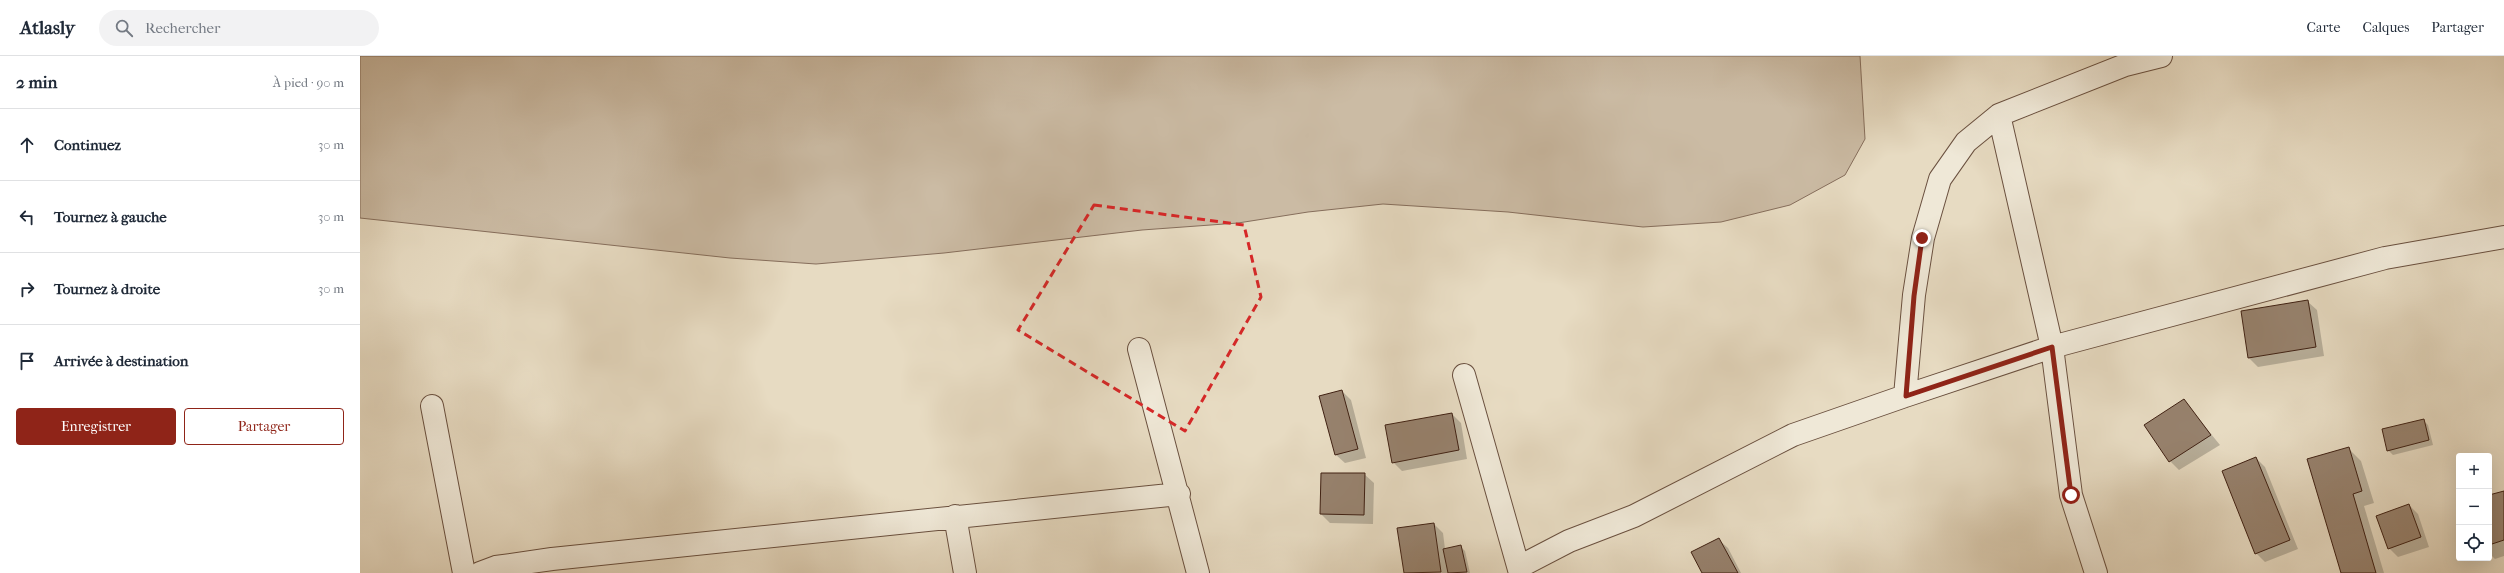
<!DOCTYPE html>
<html lang="fr">
<meta charset="utf-8">
<style>
:root{--surface:#fff;--page:#f2f2f3;--text:#1f2937;--muted:#747a83;--line:#e0e1e3;--accent:#8f2418}
body{margin:0;font-family:"IM FELL French Canon",serif;background:var(--page);color:var(--text)}
.controls{position:absolute;right:12px;bottom:12px;display:grid;overflow:hidden;border-radius:4px;box-shadow:0 4px 16px #0002}
.controls button{width:36px;height:36px;display:grid;place-items:center;padding:0;border:0;border-bottom:1px solid var(--line);background:var(--surface);color:var(--text);font:20px sans-serif}
.stop{position:absolute;width:12px;height:12px;margin:-9px;border:3px solid #8f2418;border-radius:50%;background:#fff}
.stop.end{background:#8f2418;border-color:#fff;box-shadow:0 1px 4px #0008}
.list{margin:0;padding:0;list-style:none}
h2{display:flex;justify-content:space-between;align-items:center;height:52px;margin:0;padding:0 16px;font-size:17px}
h2 small{font-size:13px;font-weight:400;color:var(--muted)}
.list li{display:grid;grid-template-columns:26px 1fr auto;gap:12px;align-items:center;box-sizing:border-box;height:72px;padding:0 16px;border-top:1px solid var(--line)}
.list b{display:block;font-size:15px;white-space:nowrap}
.list em{font-size:13px;font-style:normal;color:var(--muted)}
.actions{display:flex;gap:8px;padding:12px 16px}
.actions a{flex:1;padding:9px 0;border:1px solid var(--accent);border-radius:4px;text-align:center;font-size:14px;color:var(--accent)}
.actions .main{background:var(--accent);color:#fff}
.icon{flex:none;width:22px;height:22px;fill:none;stroke:currentColor;stroke-width:2;stroke-linecap:round;stroke-linejoin:round}
.map{position:relative;flex:none;width:2144px;height:517px;overflow:hidden}
header{display:flex;align-items:center;gap:24px;box-sizing:border-box;height:56px;padding:0 20px;background:var(--surface);border-bottom:1px solid var(--line)}
header strong{font-size:19px}
nav{display:flex;gap:22px;margin-inline-start:auto;font-size:14px}
.search{width:280px;height:36px;background:var(--page);display:flex;align-items:center;gap:10px;box-sizing:border-box;padding:0 14px;border-radius:22px;color:var(--muted);font-size:15px}
main{display:flex}
aside{flex:1;background:var(--surface)}
.map>svg:first-child{display:block}
.green{fill:#cbbba4;stroke:#866e5c}
.shadow{fill:#0003}
.building{fill:#97826e;stroke:#402113}
.lines{fill:none;stroke-linecap:round;stroke-linejoin:round}
.minor-casing{stroke:#6a503f;stroke-width:24}
.minor{stroke:#efe8d7;stroke-width:22}
.route{stroke:#8f2418;stroke-width:5}
.marked{fill:none;stroke:#d62828;stroke-width:3;stroke-dasharray:8 5;stroke-linejoin:round}
</style>
<header>
<strong>Atlasly</strong>
<div class="search"><svg class="icon" aria-label="search" viewBox="0 0 24 24"><circle cx="10" cy="10" r="6"/><path d="M15 15l6 6"/></svg>Rechercher</div>
<nav><a>Carte</a><a>Calques</a><a>Partager</a></nav>
</header>
<main>
<aside>
<h2>2 min<small>À pied · 90 m</small></h2>
<ul class="list">
<li><svg class="icon" aria-label="ahead" viewBox="0 0 24 24"><path d="M12 20V5M6 11l6-6 6 6"/></svg><div><b>Continuez</b></div><em>30 m</em></li>
<li><svg class="icon" aria-label="left" viewBox="0 0 24 24"><path d="M17 20v-9H6M10 6l-5 5 5 5"/></svg><div><b>Tournez à gauche</b></div><em>30 m</em></li>
<li><svg class="icon" aria-label="right" viewBox="0 0 24 24"><path d="M7 20v-9h11M14 6l5 5-5 5"/></svg><div><b>Tournez à droite</b></div><em>30 m</em></li>
<li><svg class="icon" aria-label="arrive" viewBox="0 0 24 24"><path d="M6 21V4h12l-3 4 3 4H6"/></svg><div><b>Arrivée à destination</b></div></li>
</ul>
<div class="actions"><a class="main">Enregistrer</a><a>Partager</a></div>
</aside>
<div class="map">
<svg width="2144" height="517" viewBox="0 0 2144 517">
<rect width="100%" height="100%" fill="#e7dbc2"/>
<filter id="stains"><feTurbulence type="fractalNoise" baseFrequency=".005" numOctaves="4"/><feColorMatrix values="0 0 0 0 .2 0 0 0 0 .09 0 0 0 0 .02 0 0 0 .5 -.17"/></filter>
<radialGradient id="worn" r=".72"><stop offset=".6" stop-color="#630" stop-opacity="0"/><stop offset="1" stop-color="#630" stop-opacity=".3"/></radialGradient>
<!-- green -->
<path class="green" d="M 0,0 L 1500,0 L 1505,83 L 1485,119 L 1430,149 L 1361,166 L 1283,171 L 1148,156 L 1023,148 L 948,156 L 878,167 L 782,174 L 584,197 L 456,208 L 370,202 L 0,162 Z"/>
<!-- shadow -->
<path class="shadow" d="M 1947,245 L 1957,254 L 1964,300 L 1898,311 L 1889,302 Z
M 982,335 L 991,344 L 1006,402 L 985,407 L 975,398 Z
M 1823,344 L 1860,389 L 1819,414 L 1810,405 Z
M 1092,358 L 1101,367 L 1107,403 L 1042,415 L 1033,406 Z
M 2063,364 L 2068,369 L 2073,389 L 2033,399 L 2028,394 Z
M 1988,392 L 2001,405 L 2014,447 L 2004,450 L 2024,517 L 1982,517 Z
M 1896,402 L 1905,411 L 1938,493 L 1905,506 L 1896,497 Z
M 1004,418 L 1014,427 L 1013,468 L 970,467 L 961,458 Z
M 2144,436 L 2144,500 L 2135,503 L 2129,497 L 2129,440 Z
M 2049,449 L 2058,458 L 2069,491 L 2038,501 L 2029,492 Z
M 1074,468 L 1083,477 L 1085,493 L 1100,490 L 1105,495 L 1110,517 L 1045,517 L 1038,473 Z
M 1358,483 L 1368,492 L 1381,517 L 1343,517 Z"/>
<!-- building -->
<path class="building" d="M 1948,244 L 1956,291 L 1888,302 L 1881,255 Z
M 982,334 L 998,393 L 975,399 L 959,340 Z
M 1824,343 L 1851,379 L 1809,406 L 1784,369 Z
M 1092,357 L 1099,394 L 1032,407 L 1025,369 Z
M 2064,363 L 2069,384 L 2027,395 L 2022,373 Z
M 1989,391 L 2002,435 L 1993,438 L 2016,517 L 1981,517 L 1947,403 Z
M 1896,401 L 1930,484 L 1895,498 L 1862,415 Z
M 961,417 L 1005,417 L 1004,459 L 960,458 Z
M 2144,435 L 2144,484 L 2129,489 L 2129,439 Z
M 2049,448 L 2061,481 L 2028,493 L 2016,460 Z
M 1074,467 L 1081,516 L 1044,517 L 1037,472 Z
M 1359,482 L 1378,517 L 1342,517 L 1331,496 Z
M 1101,489 L 1107,516 L 1088,517 L 1083,493 Z"/>
<g class="lines">
<defs>
<path id="minor" d="M 1639,59 L 1692,291 L 1711,439 L 1736,517
M 779,293 L 838,517
M 1104,319 L 1160,517
M 1545,340 L 1554,239 L 1563,182 L 1580,123 L 1606,86 L 1639,59 L 1765,9 L 1801,0
M 72,350 L 104,517
M 595,460 L 605,517
M 1159,511 L 1209,485 L 1274,460 L 1433,379 L 1545,340 L 1692,291 L 2025,202 L 2144,181
M 120,517 L 136,511 L 192,503 L 819,438"/>
</defs>
<!-- minor casing -->
<use href="#minor" class="minor-casing"/>
<!-- minor -->
<use href="#minor" class="minor"/>
</g>
<g class="lines">
<!-- route -->
<path class="route" d="M 1562,182 L 1554,240 L 1546,340 L 1692,291 L 1711,439"/>
</g>
<!-- marked area -->
<path class="marked" d="M 734,149 L 884,169 L 901,241 L 825,375 L 658,274 Z"/>
<rect width="100%" height="100%" filter="url(#stains)"/>
<rect width="100%" height="100%" fill="url(#worn)"/>
</svg>
<div class="controls">
<button>+</button>
<button>−</button>
<button><svg class="icon" aria-label="locate" viewBox="0 0 24 24"><circle cx="12" cy="12" r="6"/><path d="M12 2v4M12 18v4M2 12h4M18 12h4"/></svg></button>
</div>
<div class="stop" style="left:1711px;top:439px"></div>
<div class="stop end" style="left:1562px;top:182px"></div>
</div>
</main>
